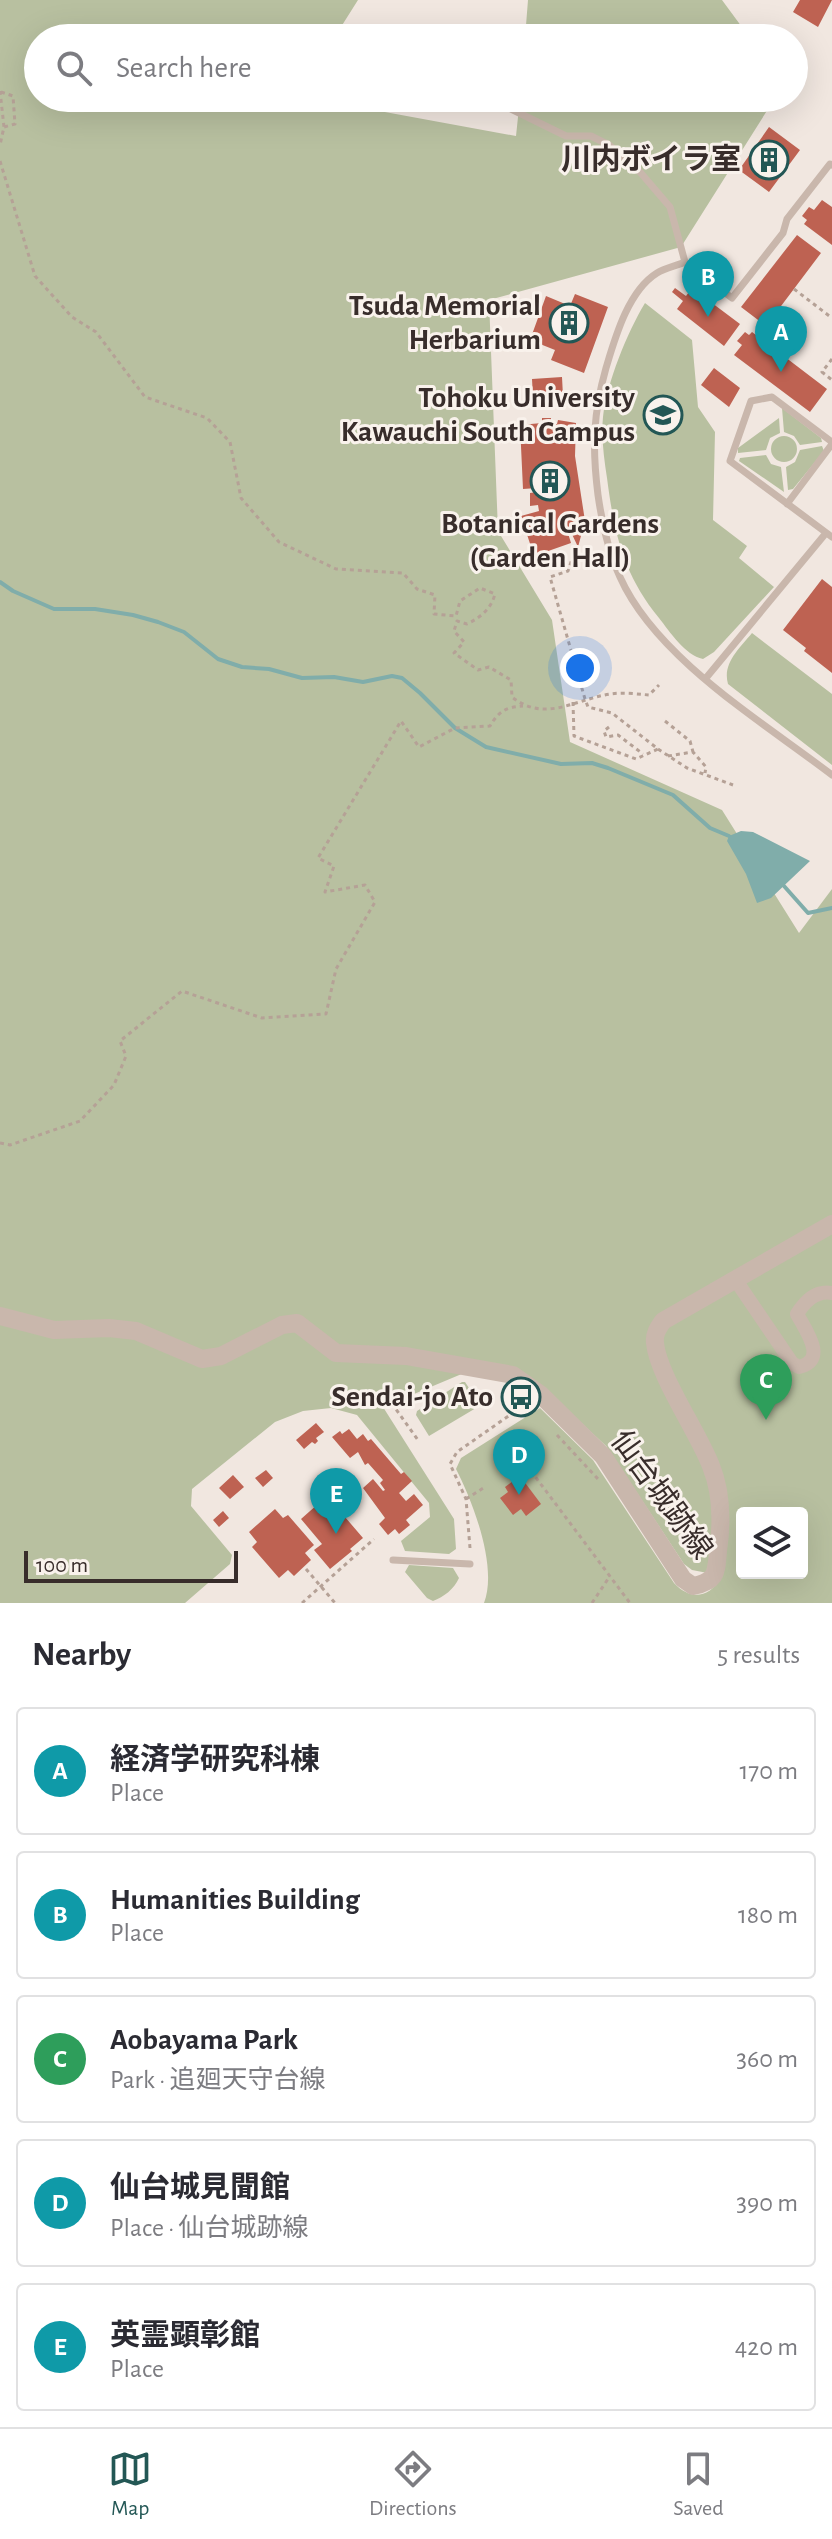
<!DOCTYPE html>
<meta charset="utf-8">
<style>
:root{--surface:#fff;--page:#f7f7f7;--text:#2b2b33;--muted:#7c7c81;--line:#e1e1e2;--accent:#235755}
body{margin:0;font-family:"Alegreya Sans","Noto Sans JP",sans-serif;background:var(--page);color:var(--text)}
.controls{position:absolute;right:24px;bottom:24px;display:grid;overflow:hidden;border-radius:8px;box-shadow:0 8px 32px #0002}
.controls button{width:72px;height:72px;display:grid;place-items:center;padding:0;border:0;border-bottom:2px solid var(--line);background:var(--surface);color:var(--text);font:40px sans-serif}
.scale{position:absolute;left:24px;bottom:20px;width:214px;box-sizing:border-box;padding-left:8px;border:4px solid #382d2b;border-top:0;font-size:22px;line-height:28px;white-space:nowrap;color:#382d2b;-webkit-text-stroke:6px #f9f2ec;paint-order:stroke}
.you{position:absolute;left:580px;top:668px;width:28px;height:28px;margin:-20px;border:6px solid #fff;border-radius:50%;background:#1a73e8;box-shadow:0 0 0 12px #1a73e833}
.badge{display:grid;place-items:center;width:52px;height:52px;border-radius:50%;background:var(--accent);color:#fff;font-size:26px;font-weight:700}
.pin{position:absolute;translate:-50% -66px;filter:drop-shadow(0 2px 4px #0008)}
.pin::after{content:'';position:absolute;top:42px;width:28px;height:24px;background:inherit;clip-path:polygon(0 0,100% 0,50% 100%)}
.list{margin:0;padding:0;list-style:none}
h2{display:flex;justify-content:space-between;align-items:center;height:104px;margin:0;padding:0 32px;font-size:34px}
h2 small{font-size:26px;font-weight:400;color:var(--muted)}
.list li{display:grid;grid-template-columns:52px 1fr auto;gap:24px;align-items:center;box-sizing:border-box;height:128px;margin:0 16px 16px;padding:0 16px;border:2px solid var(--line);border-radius:8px}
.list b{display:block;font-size:30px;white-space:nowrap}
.list p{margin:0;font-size:26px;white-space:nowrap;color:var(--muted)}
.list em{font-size:26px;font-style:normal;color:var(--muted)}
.icon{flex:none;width:44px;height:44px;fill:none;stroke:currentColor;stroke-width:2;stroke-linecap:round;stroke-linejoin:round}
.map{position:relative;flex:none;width:832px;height:1603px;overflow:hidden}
.search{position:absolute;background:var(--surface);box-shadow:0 8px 32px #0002;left:24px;right:24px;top:24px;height:88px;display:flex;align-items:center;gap:20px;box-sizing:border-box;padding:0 28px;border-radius:44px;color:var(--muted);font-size:30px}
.sheet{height:824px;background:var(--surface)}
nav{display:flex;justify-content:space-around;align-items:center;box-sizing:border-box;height:112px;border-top:2px solid var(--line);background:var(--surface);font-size:22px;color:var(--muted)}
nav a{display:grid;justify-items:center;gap:4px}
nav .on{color:var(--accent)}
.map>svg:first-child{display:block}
.green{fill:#b8c0a0;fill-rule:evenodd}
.water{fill:#80adaa}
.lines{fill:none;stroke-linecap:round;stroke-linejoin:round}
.stream{stroke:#80adaa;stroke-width:4}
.building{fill:#be6252}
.path{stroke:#b5a196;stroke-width:3;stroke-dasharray:4 4;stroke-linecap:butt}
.service{stroke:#c9b7ac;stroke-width:7}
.minor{stroke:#c9b7ac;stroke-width:14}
.tertiary{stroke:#c9b7ac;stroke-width:18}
.labels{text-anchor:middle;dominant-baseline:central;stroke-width:6;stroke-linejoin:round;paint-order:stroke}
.poi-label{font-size:30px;font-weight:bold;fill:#382d2b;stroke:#f9f2ec;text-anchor:end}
.street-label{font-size:30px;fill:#382d2b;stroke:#f9f2ec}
</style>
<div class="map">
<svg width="832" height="1603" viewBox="0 0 832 1603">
<rect width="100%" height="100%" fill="#f1e7e0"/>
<!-- green -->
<path class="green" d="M 0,0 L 358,0 L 334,38 L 38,38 L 38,98 L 365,98 L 374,110 L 516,136 L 520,98 L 775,98 L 681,247 L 489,300 L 498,531 L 552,620 L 570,742 L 722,810 L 799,933 L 832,889 L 832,1603 L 484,1603 C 498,1567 473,1502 456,1469 L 461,1458 L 540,1408 L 593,1460 L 674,1583 C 690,1600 708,1599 721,1578 L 718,1575 L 692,1570 L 684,1564 L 606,1446 L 547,1391 L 464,1373 L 383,1407 L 454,1519 L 456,1549 L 449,1554 L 405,1551 L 401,1541 L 430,1517 L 429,1503 L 357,1415 L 331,1408 L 303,1411 L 275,1422 L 192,1489 L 191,1506 L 232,1555 L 230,1564 L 185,1603 L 0,1603 ZM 742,1513 L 802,1513 L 802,1573 L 742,1573 Z
M 528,0 L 722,0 L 750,38 L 525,38 Z
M 645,303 L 692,340 L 698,407 L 715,432 L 713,520 L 747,546 L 739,558 L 774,587 L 714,652 L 703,659 C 685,655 670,632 659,618 C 623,574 614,532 607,478 C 604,458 601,437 603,417 C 607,382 627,333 645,303 Z
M 782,408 L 821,438 L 822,442 L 800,445 L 794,436 L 784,432 Z
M 779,418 L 780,433 L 770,438 L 766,450 L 738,453 L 738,448 Z
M771 449a13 13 0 1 1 26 0a13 13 0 1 1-26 0Z
M 822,446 L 824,451 L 793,489 L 788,490 L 786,467 L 795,462 L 800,450 Z
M 766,455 L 771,464 L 781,467 L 784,492 L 739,461 L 740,458 Z
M 752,633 L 832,694 L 832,765 L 728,684 C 722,663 740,648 752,633 Z
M 462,1382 L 465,1382 L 479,1403 L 476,1408 L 429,1436 L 416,1415 L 417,1411 Z
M 409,1565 L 453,1568 L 459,1578 C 454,1589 444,1597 433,1601 L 427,1598 L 405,1572 Z"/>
<!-- water -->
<path class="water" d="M 741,831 L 753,832 L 810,861 L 771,898 L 757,903 L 746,874 L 727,841 L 729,836 Z"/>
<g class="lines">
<!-- stream -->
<path class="stream" d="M 0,582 L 13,591 L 54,609 L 95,609 L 133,615 L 158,622 L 184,632 L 218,659 L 242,667 L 269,669 L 302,678 L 334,677 L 363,682 L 392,676 L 402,678 L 420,693 L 455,728 L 486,747 L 561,764 L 592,763 L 608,768 L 673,795 L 710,828 L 729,836
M 784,886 L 808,913 L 832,908"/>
</g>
<!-- building -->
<path class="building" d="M 800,0 L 832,0 L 818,27 L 793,12 Z
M 769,127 L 800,150 L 769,192 L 739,170 Z
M 822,200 L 832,207 L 832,245 L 804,224 L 807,220 L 802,216 L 809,207 L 814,210 Z
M 797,235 L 821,253 L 766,326 L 741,307 Z
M 675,288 L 686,296 L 692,288 L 740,324 L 724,346 L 677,309 L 683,301 L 672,292 Z
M 575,294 L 608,307 L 584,373 L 551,360 L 555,350 L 530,340 L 546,296 L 570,306 Z
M 745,332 L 749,335 L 752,332 L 827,389 L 810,412 L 734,355 L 742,345 L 737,341 Z
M 714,368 L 740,388 L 729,407 L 701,385 Z
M 562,377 L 563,396 L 533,398 L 532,379 Z
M 542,418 L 551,418 L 551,424 L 557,424 L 558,420 L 576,423 L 575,456 L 585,521 L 578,547 L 570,530 L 567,530 L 571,543 L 534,556 L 521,516 L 539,511 L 538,505 L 530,506 L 530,493 L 537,492 L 537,488 L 523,489 L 520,425 L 542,423 Z
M 822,579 L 832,587 L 832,673 L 804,651 L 806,648 L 783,630 Z
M 316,1423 L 324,1432 L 316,1438 L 318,1441 L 315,1444 L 312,1442 L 304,1449 L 296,1440 Z
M 349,1429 L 357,1439 L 363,1434 L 368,1441 L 371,1439 L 401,1474 L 404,1472 L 412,1481 L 399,1493 L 406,1501 L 414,1494 L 423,1505 L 406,1520 L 410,1525 L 399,1534 L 395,1529 L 388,1535 L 379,1524 L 385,1518 L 363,1488 L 373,1479 L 383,1491 L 385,1490 L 380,1483 L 383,1480 L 368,1463 L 365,1465 L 358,1452 L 350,1458 L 332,1437 L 340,1431 L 342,1434 Z
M 266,1470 L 273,1478 L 263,1487 L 255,1478 Z
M 233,1475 L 244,1487 L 230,1499 L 219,1488 Z
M 520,1476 L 541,1504 L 526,1516 L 521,1509 L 513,1515 L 500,1498 L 508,1492 L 505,1487 Z
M 327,1496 L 363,1538 L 350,1549 L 352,1551 L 330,1569 L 314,1550 L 322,1544 L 301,1519 Z
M 275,1509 L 283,1518 L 288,1515 L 314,1545 L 305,1553 L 311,1560 L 294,1576 L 288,1570 L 279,1578 L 252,1547 L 257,1542 L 249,1532 Z
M 223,1511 L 229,1518 L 219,1527 L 213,1520 Z"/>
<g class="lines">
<!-- path -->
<path class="path" d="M 0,91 L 4,127 L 0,145
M 1,92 L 13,96 L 15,124 L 4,127
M 0,161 L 35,276 L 72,317 L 96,332 L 145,397 L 207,418 L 230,442 L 241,498 L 279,542 L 336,569 L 403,573 L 417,589 L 435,595 L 434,614 L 456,616 L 460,601 L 480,588 L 495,594 C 491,609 481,617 467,624 L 457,621 L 454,631 L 464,642 L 454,653 L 478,670 L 489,667 L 511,680 L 512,697 C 545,723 573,700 610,694 C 623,692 637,694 649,695 L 659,685
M 794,289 L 832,318
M 832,359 L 822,372 L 832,380
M 573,702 L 574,736 L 636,759 L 658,749 L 612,713 L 588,707 L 585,699 L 550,577 L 568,571 L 575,550
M 665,721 L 690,741 L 693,752
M 609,727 L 604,731 L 606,737 L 618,735 L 643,754
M 658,749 L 687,768 L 733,785
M 668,756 L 693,752 L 706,767 L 705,773
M 0,1143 L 10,1145 L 80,1121 L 114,1085 L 126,1056 L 120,1041 L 182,991 L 262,1018 L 326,1014 L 336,969 L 375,902 L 365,885 L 325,892 L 334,866 L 318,858 L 401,721 L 419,747 L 455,728 L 490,726 C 499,711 506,707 523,706
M 375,1401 L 393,1405 L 418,1440
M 557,1435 L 598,1479
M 531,1471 L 630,1603
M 466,1499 L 485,1487
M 470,1548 L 466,1499 L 450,1464 L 457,1452 L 527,1403
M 306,1569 L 335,1603
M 302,1603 L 374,1539
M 592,1603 L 610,1576"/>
<!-- service -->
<path class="service" d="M 511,109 L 566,136 L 591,136 L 609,145 L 640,172 L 670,207 L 685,262
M 832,165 L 830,164 L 787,219 L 783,233 L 732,298 L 685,262 C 676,266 665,268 657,273 C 628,291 615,338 606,368 C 593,414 592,447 598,495 C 602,523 608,551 620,577 C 656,658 763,722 832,775
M 832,442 L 772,397 L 751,401 L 730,461 L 832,537
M 787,504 L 832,444
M 706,678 L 826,533
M 393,1560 L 470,1564"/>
<!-- minor -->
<path class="minor" d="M 735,1279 L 792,1363 L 799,1367 C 828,1360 806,1331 797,1314 C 805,1301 816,1290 832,1293"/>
<!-- tertiary -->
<path class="tertiary" d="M 0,1316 L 54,1330 L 109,1328 L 136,1331 L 202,1359 L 221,1356 L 282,1325 L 297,1323 L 336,1353 L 406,1356 L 513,1375 L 540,1394 L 603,1456 L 683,1579 L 693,1586 C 717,1581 716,1573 718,1551 C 722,1523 722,1493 711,1466 C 698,1432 658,1375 655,1343 C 654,1334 658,1328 663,1321 L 832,1224"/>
</g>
<!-- icons -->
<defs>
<symbol id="building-ring" viewBox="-11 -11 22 22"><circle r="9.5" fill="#f9f2ec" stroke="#235755" stroke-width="1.5"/><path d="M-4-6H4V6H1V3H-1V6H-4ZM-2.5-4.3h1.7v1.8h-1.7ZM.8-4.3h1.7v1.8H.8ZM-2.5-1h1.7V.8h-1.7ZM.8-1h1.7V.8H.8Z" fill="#235755"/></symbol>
<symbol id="university-ring" viewBox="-11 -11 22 22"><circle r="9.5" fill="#f9f2ec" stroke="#235755" stroke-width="1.5"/><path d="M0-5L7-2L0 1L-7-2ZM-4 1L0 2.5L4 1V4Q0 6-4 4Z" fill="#235755"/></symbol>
<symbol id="bus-ring" viewBox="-11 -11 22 22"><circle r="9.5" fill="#f9f2ec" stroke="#235755" stroke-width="1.5"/><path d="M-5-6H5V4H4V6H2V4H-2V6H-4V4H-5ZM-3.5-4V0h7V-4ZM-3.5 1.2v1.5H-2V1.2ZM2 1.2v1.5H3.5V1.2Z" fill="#235755"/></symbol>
</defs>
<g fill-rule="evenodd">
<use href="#building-ring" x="747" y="138" width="44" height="44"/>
<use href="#building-ring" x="547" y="301" width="44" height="44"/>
<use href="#university-ring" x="641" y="393" width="44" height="44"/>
<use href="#building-ring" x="528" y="459" width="44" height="44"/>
<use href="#bus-ring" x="499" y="1375" width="44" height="44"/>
</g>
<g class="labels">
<!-- poi labels -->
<g class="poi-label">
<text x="741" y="160">川内ボイラ室</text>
<text x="541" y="306">Tsuda Memorial<tspan x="541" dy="34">Herbarium</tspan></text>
<text x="635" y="398">Tohoku University<tspan x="635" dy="34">Kawauchi South Campus</tspan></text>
<text x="550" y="524" text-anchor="middle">Botanical Gardens<tspan x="550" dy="34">(Garden Hall)</tspan></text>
<text x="493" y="1397">Sendai-jo Ato</text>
</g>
<!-- street labels -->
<g class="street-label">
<text transform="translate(661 1495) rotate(54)">仙台城跡線</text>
</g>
</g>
</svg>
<div class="controls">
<button><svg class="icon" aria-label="layers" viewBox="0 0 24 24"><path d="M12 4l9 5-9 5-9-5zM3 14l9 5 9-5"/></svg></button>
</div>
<div class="scale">100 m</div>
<div class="you"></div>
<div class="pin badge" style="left:781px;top:372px;background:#0f9aa8">A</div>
<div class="pin badge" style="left:708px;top:317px;background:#0f9aa8">B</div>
<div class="pin badge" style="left:766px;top:1420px;background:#2e9e5b">C</div>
<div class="pin badge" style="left:519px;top:1495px;background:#0f9aa8">D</div>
<div class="pin badge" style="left:336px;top:1534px;background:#0f9aa8">E</div>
<div class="search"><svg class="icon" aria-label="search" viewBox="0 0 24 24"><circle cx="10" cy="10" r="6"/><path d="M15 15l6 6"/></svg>Search here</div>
</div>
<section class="sheet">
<h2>Nearby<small>5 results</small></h2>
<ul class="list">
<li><span class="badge" style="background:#0f9aa8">A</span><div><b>経済学研究科棟</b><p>Place</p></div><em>170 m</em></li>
<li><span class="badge" style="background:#0f9aa8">B</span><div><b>Humanities Building</b><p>Place</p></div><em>180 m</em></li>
<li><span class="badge" style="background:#2e9e5b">C</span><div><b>Aobayama Park</b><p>Park · 追廻天守台線</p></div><em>360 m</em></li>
<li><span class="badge" style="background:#0f9aa8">D</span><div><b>仙台城見聞館</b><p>Place · 仙台城跡線</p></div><em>390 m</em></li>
<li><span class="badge" style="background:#0f9aa8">E</span><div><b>英霊顕彰館</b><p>Place</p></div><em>420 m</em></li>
</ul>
</section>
<nav>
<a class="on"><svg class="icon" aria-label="map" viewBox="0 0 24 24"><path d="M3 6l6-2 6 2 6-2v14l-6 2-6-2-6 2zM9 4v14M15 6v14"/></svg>Map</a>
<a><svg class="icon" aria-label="directions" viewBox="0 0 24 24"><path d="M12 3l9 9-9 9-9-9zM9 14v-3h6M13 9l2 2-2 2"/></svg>Directions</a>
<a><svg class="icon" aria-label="saved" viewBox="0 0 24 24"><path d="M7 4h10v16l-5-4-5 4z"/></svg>Saved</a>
</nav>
